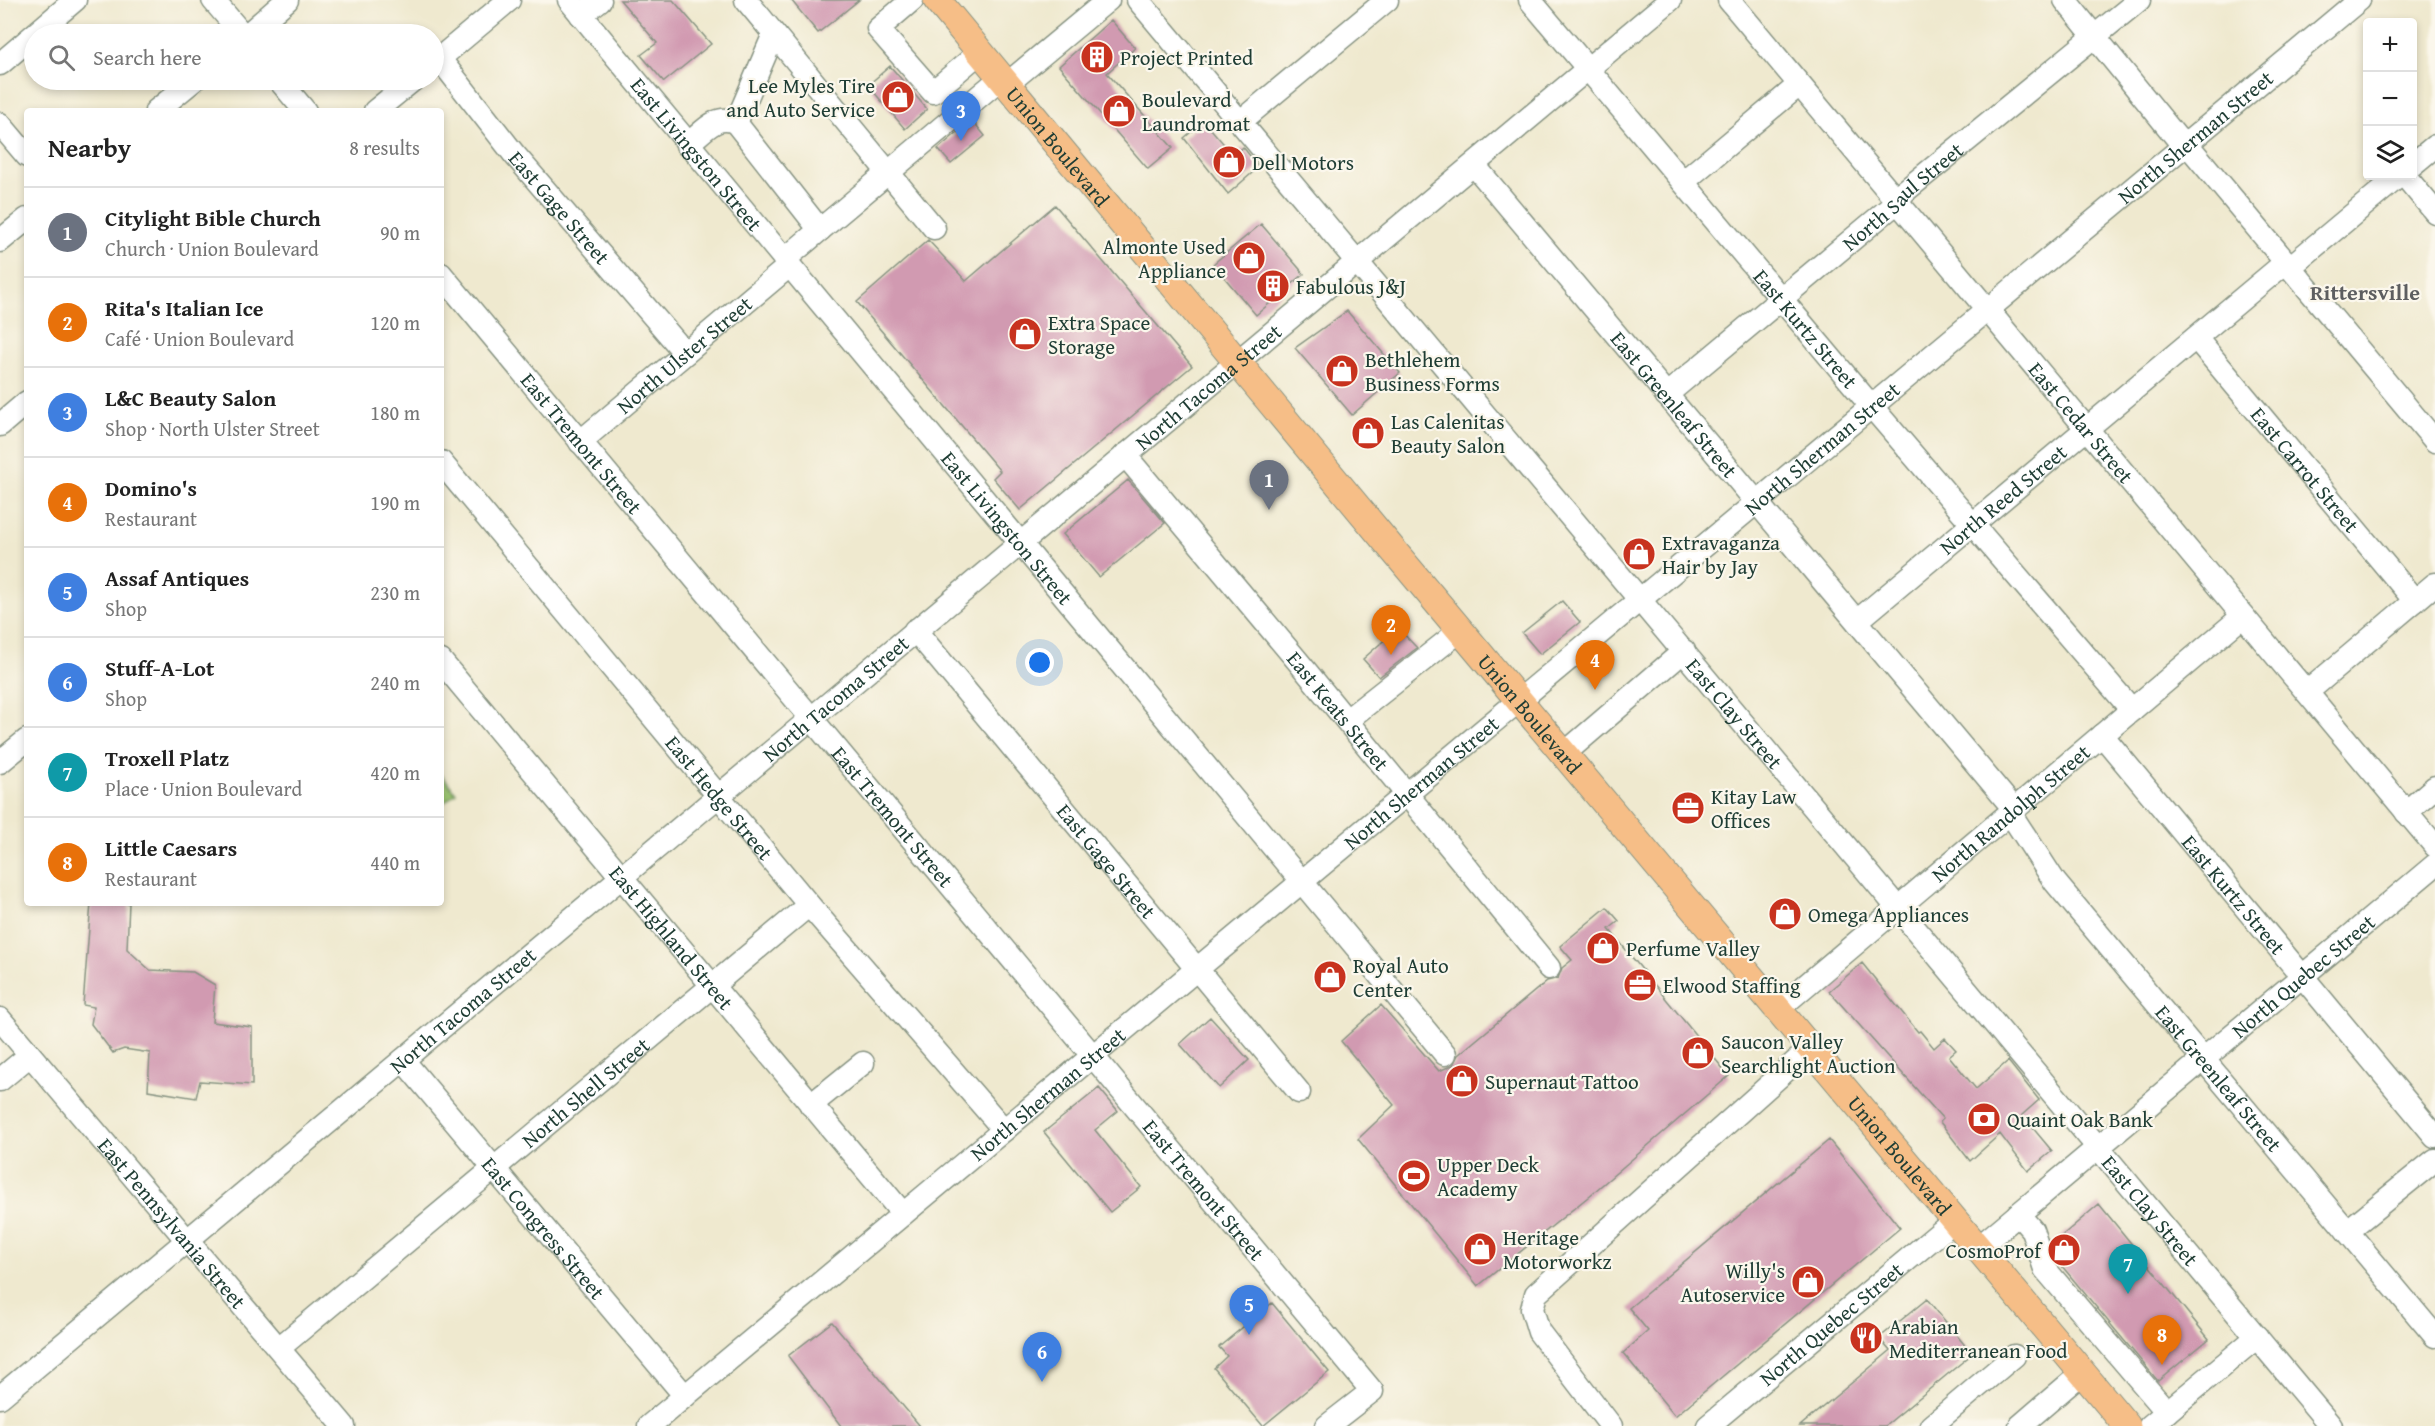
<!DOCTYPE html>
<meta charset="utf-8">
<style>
:root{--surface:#fff;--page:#f2f2f2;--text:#222;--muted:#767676;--line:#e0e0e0;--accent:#0b8043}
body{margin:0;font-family:"Gentium Book Plus",serif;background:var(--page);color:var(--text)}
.controls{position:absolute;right:18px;top:18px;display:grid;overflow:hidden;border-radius:6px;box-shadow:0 3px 9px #0003}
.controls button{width:54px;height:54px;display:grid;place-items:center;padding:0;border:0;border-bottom:2px solid var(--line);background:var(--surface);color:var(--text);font:30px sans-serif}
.you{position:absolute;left:1040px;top:663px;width:21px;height:21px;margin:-15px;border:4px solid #fff;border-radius:50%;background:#1a73e8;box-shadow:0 0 0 9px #1a73e833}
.badge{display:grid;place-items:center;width:39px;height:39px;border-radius:50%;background:var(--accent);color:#fff;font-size:20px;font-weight:700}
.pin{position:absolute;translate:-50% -50px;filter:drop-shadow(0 2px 3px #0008)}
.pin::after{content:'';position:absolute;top:32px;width:21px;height:18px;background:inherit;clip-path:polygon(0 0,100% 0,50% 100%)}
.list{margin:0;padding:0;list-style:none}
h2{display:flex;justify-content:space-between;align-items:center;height:78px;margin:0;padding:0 24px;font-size:26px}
h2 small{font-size:20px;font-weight:400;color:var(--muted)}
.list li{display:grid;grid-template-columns:39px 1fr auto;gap:18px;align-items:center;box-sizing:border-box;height:90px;padding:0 24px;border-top:2px solid var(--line)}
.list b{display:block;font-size:22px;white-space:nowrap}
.list p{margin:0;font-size:20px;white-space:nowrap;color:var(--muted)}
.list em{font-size:20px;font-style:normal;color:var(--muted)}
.icon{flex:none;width:33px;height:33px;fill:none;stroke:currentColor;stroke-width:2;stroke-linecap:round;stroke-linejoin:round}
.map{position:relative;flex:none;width:2435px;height:1426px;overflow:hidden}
.search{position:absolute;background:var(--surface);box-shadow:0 3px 9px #0003;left:24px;top:24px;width:420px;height:66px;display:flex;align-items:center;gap:15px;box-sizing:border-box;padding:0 21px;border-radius:33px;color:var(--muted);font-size:22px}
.panel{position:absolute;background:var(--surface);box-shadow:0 3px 9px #0003;left:24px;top:108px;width:420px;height:798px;border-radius:6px}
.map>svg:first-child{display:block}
.green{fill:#9dc672;stroke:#5e8253;stroke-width:1.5}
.building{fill:#d19ab1}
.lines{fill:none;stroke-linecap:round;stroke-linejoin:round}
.minor-casing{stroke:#879382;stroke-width:25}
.major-casing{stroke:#879382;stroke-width:29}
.minor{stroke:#fff;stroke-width:22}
.major{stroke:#f6be87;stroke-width:27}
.labels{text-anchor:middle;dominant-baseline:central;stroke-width:4.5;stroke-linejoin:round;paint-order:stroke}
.poi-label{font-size:21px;fill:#1f3d34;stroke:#fbf7ec;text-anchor:start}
.street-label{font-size:21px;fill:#1f3d34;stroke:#fbf7ec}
.neighbourhood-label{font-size:22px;font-weight:bold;fill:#5d5e60;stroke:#fbf7ec}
</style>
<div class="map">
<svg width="2435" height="1426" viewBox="0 0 2435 1426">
<rect width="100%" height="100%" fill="#fbf7ec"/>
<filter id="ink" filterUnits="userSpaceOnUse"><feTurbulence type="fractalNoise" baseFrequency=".0167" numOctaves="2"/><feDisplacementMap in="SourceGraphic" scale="12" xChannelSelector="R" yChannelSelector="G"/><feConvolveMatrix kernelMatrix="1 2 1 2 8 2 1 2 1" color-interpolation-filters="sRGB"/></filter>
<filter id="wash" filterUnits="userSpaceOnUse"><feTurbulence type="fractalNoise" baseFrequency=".008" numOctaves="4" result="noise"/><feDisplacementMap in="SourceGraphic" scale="24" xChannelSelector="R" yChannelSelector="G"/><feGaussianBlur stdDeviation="1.35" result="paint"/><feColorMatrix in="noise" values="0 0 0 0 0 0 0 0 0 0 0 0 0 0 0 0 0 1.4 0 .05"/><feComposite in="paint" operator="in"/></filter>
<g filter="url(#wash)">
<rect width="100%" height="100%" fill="#efe9cf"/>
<!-- green -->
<path class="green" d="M 441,774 L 456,793 L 441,805 Z"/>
<g id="blocks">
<!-- building -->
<path class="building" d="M 620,0 L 673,0 L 711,44 L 664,82 L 641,55 L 657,43 Z
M 791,0 L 859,0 L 818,33 Z
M 1111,20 L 1135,48 L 1107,73 L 1173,148 L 1148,169 L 1059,66 Z
M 890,66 L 927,109 L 905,129 L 868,85 Z
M 972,120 L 985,136 L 951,164 L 938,149 Z
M 1204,121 L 1234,156 L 1243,147 L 1259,167 L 1228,194 L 1184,138 Z
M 1055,205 L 1192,366 L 1020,510 L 993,478 L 1000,471 L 857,302 L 928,240 L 966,281 Z
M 1261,224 L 1304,274 L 1256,315 L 1213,264 Z
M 1347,311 L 1400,373 L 1352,415 L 1295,348 Z
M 1128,480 L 1165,523 L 1099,577 L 1063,534 Z
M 1562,601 L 1580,622 L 1540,654 L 1522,633 Z
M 1398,628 L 1417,648 L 1379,677 L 1363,659 Z
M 91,903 L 129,903 L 127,949 L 150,970 L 193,972 L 215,985 L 212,1022 L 252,1027 L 252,1085 L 200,1081 L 196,1098 L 148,1090 L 150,1053 L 124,1049 L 113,1053 L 91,1024 L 94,1007 L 83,1005 Z
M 1607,907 L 1619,921 L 1609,929 L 1729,1076 L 1588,1197 L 1478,1286 L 1358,1139 L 1394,1105 L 1341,1041 L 1381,1005 L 1439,1071 L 1453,1065 L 1458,1055 L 1547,981 L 1558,978 L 1562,968 L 1572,960 L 1560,946 Z
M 1862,963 L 1918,1032 L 1920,1031 L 1934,1048 L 1945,1038 L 1956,1050 L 1949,1056 L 1976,1089 L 2008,1061 L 2039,1100 L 2022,1115 L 2052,1151 L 2028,1171 L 2000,1134 L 1970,1161 L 1940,1122 L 1943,1119 L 1829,991 Z
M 1210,1017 L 1249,1060 L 1219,1088 L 1180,1044 Z
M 1099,1088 L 1118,1111 L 1095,1130 L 1141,1187 L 1110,1212 L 1044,1132 Z
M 1829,1140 L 1900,1228 L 1675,1416 L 1623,1353 L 1648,1331 L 1629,1308 Z
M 2099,1204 L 2209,1339 L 2158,1381 L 2056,1259 L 2051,1245 Z
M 1927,1299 L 1972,1354 L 1885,1426 L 1800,1426 L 1890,1351 L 1879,1338 Z
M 1272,1303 L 1329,1372 L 1263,1426 L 1214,1368 L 1227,1356 L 1219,1347 Z
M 832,1322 L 920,1426 L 841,1426 L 788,1356 Z"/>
</g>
</g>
<g filter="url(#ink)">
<use href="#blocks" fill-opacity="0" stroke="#879382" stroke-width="1.5"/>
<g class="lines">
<defs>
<g id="minor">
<path d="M 213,0 L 242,34"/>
<path id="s1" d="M 569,0 L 1445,1054"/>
<path d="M 746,0 L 934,228"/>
<path d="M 912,0 L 878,29 L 933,92 L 980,52"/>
<path id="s2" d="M 1138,0 L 2331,1426"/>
<path id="s3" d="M 1530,0 L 1872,407 L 2132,710"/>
<path id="s4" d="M 1729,0 L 2435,846"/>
<path d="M 2065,0 L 2177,138 L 2187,144 L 2435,441"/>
<path d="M 581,15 L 600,0"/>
<path d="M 248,34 L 287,0"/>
<path id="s5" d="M 439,58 L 514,154 L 685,353"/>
<path d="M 434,63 L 509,0"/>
<path d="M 0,64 L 75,0"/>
<path d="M 279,80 L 305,111"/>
<path d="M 1007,84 L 1108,0"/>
<path d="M 156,111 L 194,80"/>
<path d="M 375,111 L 413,80"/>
<path d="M 1241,121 L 1387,0"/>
<path d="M 736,123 L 774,34"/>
<path d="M 0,124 L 27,156"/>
<path d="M 687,145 C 702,133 717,112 736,123 L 820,230"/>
<path id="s6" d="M 1474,165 L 2014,809"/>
<path d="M 2412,165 L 2435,146"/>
<path d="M 2405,176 L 2435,212"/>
<path d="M 1683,182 L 1799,85"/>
<path d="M 0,241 L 27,219"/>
<path d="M 784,260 L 1002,77"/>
<path d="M 2290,267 L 2399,176"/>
<path id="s7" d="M 441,274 L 1372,1391 L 1327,1426"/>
<path id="s8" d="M 2196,338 L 2415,601"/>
<path id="s9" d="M 1666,395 L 1896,203 L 1905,191 L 2139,0"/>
<path d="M 0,425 L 27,402"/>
<path id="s10" d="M 580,442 L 789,266"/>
<path id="s11" d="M 1125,455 L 1301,665 L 1549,968"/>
<path id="s12" d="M 441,462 L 809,905 L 1004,1130"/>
<path id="s13" d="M 1857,621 L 2286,262"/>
<path id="s14" d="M 915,630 L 1299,1092"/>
<path id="s15" d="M 441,661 L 903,1214"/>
<path d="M 2307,692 L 2435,584"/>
<path d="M 1347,720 L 1461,630"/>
<path id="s16" d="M 2102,735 L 2435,1136"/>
<path d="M 1565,753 L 1684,651"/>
<path d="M 0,762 L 27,740"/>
<path d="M 2406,812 L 2435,787"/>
<path id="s17" d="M 2010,813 L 2055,882 L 2435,1336"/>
<path id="s18" d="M 1778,1009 L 2243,616"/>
<path id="s19" d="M 0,1019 L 344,1426"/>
<path id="s20" d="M 403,1060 L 685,1396"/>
<path d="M 0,1080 L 30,1055"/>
<path d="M 811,1105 L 863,1063"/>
<path d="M 2018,1214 L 2032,1230 L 2045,1269 L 2167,1412"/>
<path d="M 2347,1231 L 2435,1160"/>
<path id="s21" d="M 1978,1248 L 2435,865"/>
<path id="s22" d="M 279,1348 L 809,905"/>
<path id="s23" d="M 0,1397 L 1670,0"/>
<path id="s24" d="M 649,1426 L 2359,0"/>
<path d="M 1611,1426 L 1539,1332 L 1532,1309 L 1536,1294 L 1811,1048"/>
<path id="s25" d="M 1708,1426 L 1955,1220"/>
<path d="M 1931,1426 L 2014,1356"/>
<path d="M 2020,1426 L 2082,1373"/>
<path d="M 2150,1426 L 2257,1337"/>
</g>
<g id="major">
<path id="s26" d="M 937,0 L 1393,550 L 2127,1426"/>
</g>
</defs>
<!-- minor casing -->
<use href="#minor" class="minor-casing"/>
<!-- major casing -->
<use href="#major" class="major-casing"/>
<!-- minor -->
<use href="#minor" class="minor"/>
<!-- major -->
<use href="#major" class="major"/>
</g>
</g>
<!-- icons -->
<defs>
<symbol id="building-disc" viewBox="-11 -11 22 22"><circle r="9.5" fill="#c8321e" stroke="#fbf7ec"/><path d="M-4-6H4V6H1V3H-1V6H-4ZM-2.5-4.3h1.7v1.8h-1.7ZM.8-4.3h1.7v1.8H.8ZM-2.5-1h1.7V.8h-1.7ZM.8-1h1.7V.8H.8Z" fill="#fff"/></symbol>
<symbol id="shop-disc" viewBox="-11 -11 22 22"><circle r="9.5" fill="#c8321e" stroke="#fbf7ec"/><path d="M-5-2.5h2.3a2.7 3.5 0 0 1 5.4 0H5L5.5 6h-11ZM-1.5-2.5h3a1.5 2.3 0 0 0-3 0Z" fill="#fff"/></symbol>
<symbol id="office-disc" viewBox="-11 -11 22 22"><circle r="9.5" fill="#c8321e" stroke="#fbf7ec"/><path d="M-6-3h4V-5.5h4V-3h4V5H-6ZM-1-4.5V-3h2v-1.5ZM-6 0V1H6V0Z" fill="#fff"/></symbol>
<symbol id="bank-disc" viewBox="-11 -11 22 22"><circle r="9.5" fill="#c8321e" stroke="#fbf7ec"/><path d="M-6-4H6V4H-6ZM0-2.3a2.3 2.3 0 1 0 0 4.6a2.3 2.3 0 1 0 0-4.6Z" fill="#fff"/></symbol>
<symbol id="stadium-disc" viewBox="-11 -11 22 22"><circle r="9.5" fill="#c8321e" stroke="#fbf7ec"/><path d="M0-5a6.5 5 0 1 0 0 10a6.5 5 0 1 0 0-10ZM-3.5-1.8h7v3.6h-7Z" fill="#fff"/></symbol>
<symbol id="restaurant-disc" viewBox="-11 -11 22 22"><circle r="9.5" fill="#c8321e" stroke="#fbf7ec"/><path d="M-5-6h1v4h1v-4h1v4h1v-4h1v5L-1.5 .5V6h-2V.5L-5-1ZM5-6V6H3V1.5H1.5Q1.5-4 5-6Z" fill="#fff"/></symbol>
</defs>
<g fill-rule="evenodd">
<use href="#building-disc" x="1078" y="38" width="38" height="38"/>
<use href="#shop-disc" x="879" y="78" width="38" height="38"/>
<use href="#shop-disc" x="1100" y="92" width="38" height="38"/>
<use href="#shop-disc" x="1210" y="143" width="38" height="38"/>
<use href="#shop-disc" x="1230" y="239" width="38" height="38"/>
<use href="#building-disc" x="1254" y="267" width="38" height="38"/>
<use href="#shop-disc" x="1006" y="315" width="38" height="38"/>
<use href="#shop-disc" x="1323" y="352" width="38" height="38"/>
<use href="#shop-disc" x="1349" y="414" width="38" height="38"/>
<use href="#shop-disc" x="1620" y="535" width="38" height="38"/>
<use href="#office-disc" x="1669" y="789" width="38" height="38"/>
<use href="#shop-disc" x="1766" y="895" width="38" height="38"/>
<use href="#shop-disc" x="1584" y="929" width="38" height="38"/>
<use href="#shop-disc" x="1311" y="958" width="38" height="38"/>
<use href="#office-disc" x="1621" y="966" width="38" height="38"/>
<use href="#shop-disc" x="1679" y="1034" width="38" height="38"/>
<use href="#shop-disc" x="1443" y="1062" width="38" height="38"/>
<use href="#bank-disc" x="1965" y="1100" width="38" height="38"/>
<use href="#stadium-disc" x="1395" y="1157" width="38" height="38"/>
<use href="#shop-disc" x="1461" y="1230" width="38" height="38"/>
<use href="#shop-disc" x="2045" y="1231" width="38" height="38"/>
<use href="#shop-disc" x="1789" y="1263" width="38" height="38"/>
<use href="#restaurant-disc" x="1847" y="1319" width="38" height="38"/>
</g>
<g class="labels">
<!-- poi labels -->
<g class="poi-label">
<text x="1120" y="57">Project Printed</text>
<text x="875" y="85" text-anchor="end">Lee Myles Tire<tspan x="875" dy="24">and Auto Service</tspan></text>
<text x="1142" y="99">Boulevard<tspan x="1142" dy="24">Laundromat</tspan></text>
<text x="1252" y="162">Dell Motors</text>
<text x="1226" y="246" text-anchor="end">Almonte Used<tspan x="1226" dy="24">Appliance</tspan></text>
<text x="1296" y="286">Fabulous J&amp;J</text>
<text x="1048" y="322">Extra Space<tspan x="1048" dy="24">Storage</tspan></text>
<text x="1365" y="359">Bethlehem<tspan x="1365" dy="24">Business Forms</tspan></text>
<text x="1391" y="421">Las Calenitas<tspan x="1391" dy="24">Beauty Salon</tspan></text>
<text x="1662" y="542">Extravaganza<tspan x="1662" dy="24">Hair by Jay</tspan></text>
<text x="1711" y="796">Kitay Law<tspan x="1711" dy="24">Offices</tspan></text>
<text x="1808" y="914">Omega Appliances</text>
<text x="1626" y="948">Perfume Valley</text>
<text x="1353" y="965">Royal Auto<tspan x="1353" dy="24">Center</tspan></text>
<text x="1663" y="985">Elwood Staffing</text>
<text x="1721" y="1041">Saucon Valley<tspan x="1721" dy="24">Searchlight Auction</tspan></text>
<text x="1485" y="1081">Supernaut Tattoo</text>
<text x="2007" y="1119">Quaint Oak Bank</text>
<text x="1437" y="1164">Upper Deck<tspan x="1437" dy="24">Academy</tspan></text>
<text x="1503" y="1237">Heritage<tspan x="1503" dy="24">Motorworkz</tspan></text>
<text x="2041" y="1250" text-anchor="end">CosmoProf</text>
<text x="1785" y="1270" text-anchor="end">Willy's<tspan x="1785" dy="24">Autoservice</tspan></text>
<text x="1889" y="1326">Arabian<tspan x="1889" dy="24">Mediterranean Food</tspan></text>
</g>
<!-- street labels -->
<g class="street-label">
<text stroke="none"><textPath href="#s24" startOffset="2013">North Sherman Street</textPath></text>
<text stroke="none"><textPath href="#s26" startOffset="190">Union Boulevard</textPath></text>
<text stroke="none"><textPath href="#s1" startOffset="200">East Livingston Street</textPath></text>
<text stroke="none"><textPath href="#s9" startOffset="309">North Saul Street</textPath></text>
<text stroke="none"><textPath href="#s5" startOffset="192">East Gage Street</textPath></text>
<text stroke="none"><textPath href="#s3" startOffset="429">East Kurtz Street</textPath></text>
<text stroke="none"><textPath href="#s10" startOffset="136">North Ulster Street</textPath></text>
<text stroke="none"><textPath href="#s23" startOffset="1575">North Tacoma Street</textPath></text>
<text stroke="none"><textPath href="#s6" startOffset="312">East Greenleaf Street</textPath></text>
<text stroke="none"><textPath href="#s4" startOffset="550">East Cedar Street</textPath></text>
<text stroke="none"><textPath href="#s7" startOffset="220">East Tremont Street</textPath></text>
<text stroke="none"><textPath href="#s24" startOffset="1527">North Sherman Street</textPath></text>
<text stroke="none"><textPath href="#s8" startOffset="171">East Carrot Street</textPath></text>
<text stroke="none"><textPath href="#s13" startOffset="190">North Reed Street</textPath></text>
<text stroke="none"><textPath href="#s1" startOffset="686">East Livingston Street</textPath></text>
<text stroke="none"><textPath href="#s23" startOffset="1089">North Tacoma Street</textPath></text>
<text stroke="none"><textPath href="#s11" startOffset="333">East Keats Street</textPath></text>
<text stroke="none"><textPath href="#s2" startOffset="930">East Clay Street</textPath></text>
<text stroke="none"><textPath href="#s26" startOffset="928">Union Boulevard</textPath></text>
<text stroke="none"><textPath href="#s24" startOffset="1005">North Sherman Street</textPath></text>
<text stroke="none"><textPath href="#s12" startOffset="436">East Hedge Street</textPath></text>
<text stroke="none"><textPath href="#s18" startOffset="304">North Randolph Street</textPath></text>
<text stroke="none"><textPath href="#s7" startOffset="706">East Tremont Street</textPath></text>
<text stroke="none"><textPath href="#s14" startOffset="300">East Gage Street</textPath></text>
<text stroke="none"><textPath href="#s16" startOffset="207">East Kurtz Street</textPath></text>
<text stroke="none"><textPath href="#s15" startOffset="360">East Highland Street</textPath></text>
<text stroke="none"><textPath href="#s21" startOffset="424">North Quebec Street</textPath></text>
<text stroke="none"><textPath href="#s23" startOffset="603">North Tacoma Street</textPath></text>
<text stroke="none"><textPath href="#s17" startOffset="338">East Greenleaf Street</textPath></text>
<text stroke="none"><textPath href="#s22" startOffset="399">North Shell Street</textPath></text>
<text stroke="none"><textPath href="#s24" startOffset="519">North Sherman Street</textPath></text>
<text stroke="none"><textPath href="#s26" startOffset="1504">Union Boulevard</textPath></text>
<text stroke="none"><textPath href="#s7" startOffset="1192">East Tremont Street</textPath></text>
<text stroke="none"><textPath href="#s2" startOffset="1578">East Clay Street</textPath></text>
<text stroke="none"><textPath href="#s19" startOffset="267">East Pennsylvania Street</textPath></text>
<text stroke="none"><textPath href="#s20" startOffset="219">East Congress Street</textPath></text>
<text stroke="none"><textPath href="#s25" startOffset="160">North Quebec Street</textPath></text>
</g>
<!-- neighbourhood labels -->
<g class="neighbourhood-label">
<text x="2365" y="292">Rittersville</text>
</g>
</g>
</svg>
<div class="controls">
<button>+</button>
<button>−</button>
<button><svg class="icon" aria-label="layers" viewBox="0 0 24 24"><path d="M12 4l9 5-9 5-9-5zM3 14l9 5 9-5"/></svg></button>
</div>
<div class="you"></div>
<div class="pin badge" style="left:1269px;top:510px;background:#6b7280">1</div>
<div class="pin badge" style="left:1391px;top:655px;background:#e8710a">2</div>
<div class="pin badge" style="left:961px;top:141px;background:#3f7fe0">3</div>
<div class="pin badge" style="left:1595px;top:690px;background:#e8710a">4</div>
<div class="pin badge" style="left:1249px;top:1335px;background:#3f7fe0">5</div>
<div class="pin badge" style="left:1042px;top:1382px;background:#3f7fe0">6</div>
<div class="pin badge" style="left:2128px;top:1294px;background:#0f9aa8">7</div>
<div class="pin badge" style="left:2162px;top:1365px;background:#e8710a">8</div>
<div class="search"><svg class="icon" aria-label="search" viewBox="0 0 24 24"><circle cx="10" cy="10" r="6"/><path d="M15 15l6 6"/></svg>Search here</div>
<section class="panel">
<h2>Nearby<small>8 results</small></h2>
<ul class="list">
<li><span class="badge" style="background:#6b7280">1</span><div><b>Citylight Bible Church</b><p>Church · Union Boulevard</p></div><em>90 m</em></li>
<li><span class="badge" style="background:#e8710a">2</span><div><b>Rita's Italian Ice</b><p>Café · Union Boulevard</p></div><em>120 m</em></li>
<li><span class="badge" style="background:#3f7fe0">3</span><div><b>L&amp;C Beauty Salon</b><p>Shop · North Ulster Street</p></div><em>180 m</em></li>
<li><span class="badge" style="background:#e8710a">4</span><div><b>Domino's</b><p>Restaurant</p></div><em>190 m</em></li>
<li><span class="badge" style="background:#3f7fe0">5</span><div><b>Assaf Antiques</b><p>Shop</p></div><em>230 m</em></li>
<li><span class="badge" style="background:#3f7fe0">6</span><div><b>Stuff-A-Lot</b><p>Shop</p></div><em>240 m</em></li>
<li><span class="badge" style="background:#0f9aa8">7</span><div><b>Troxell Platz</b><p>Place · Union Boulevard</p></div><em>420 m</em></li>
<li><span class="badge" style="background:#e8710a">8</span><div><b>Little Caesars</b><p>Restaurant</p></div><em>440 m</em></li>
</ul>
</section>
</div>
